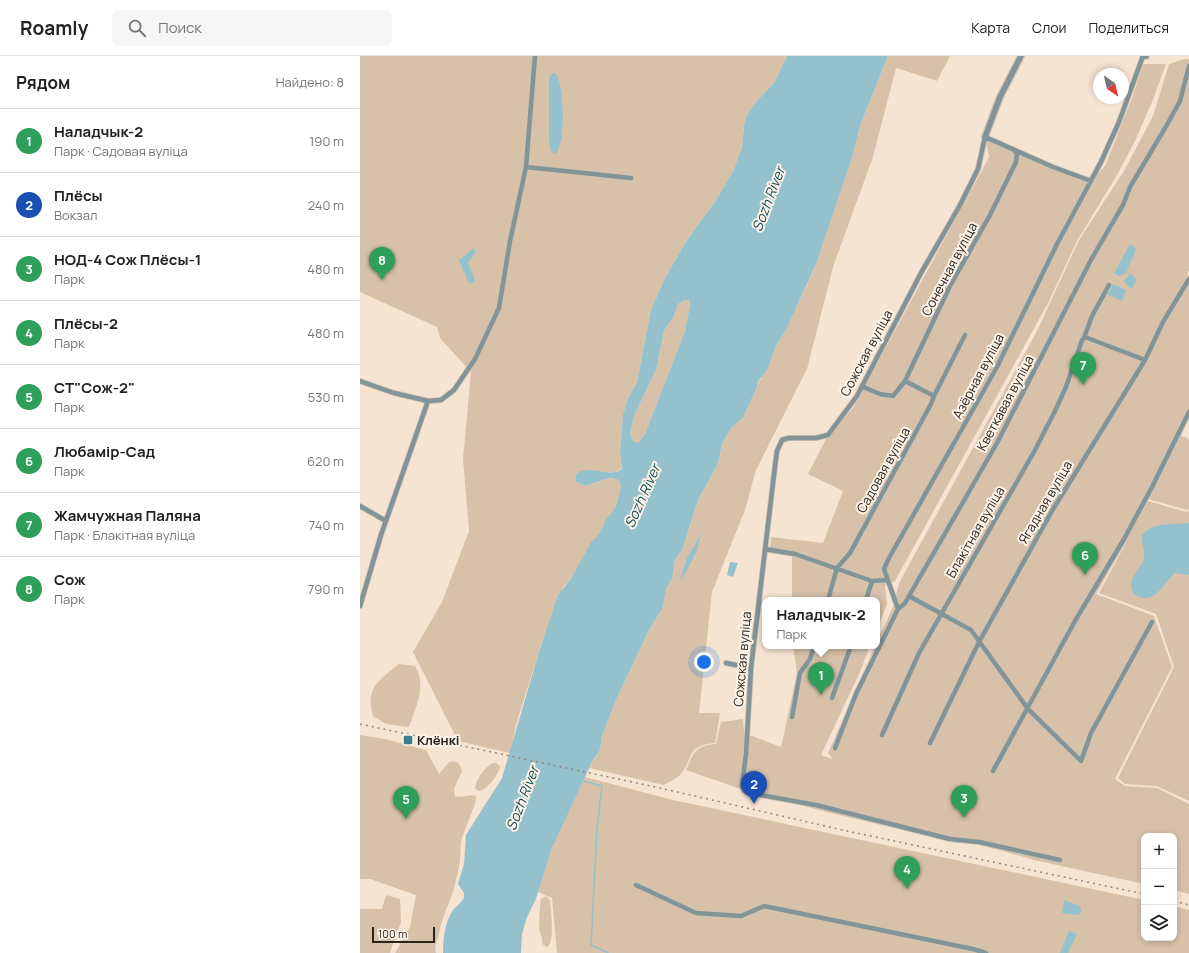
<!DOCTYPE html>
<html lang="ru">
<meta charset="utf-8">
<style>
:root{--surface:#fff;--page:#f6f6f6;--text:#222;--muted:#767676;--line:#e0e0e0;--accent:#7c3aed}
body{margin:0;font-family:Manrope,sans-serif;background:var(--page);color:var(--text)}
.controls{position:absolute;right:12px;bottom:12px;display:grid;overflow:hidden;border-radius:8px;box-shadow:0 2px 6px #0003}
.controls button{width:36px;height:36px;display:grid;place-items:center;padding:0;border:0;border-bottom:1px solid var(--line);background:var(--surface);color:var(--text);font:20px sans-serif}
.compass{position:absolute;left:733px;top:12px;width:36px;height:36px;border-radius:50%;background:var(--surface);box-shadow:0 2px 6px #0003;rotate:146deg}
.scale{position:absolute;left:12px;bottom:10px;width:63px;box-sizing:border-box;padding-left:4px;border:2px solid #2a241d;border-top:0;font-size:11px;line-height:14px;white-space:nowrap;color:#2a241d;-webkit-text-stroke:3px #fdf3e8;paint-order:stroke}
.you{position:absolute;left:344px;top:606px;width:14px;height:14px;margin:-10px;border:3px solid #fff;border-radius:50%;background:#1a73e8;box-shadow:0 0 0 6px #1a73e833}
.badge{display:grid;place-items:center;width:26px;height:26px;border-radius:50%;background:var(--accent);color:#fff;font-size:13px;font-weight:700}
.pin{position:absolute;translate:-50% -33px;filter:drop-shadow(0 1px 2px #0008)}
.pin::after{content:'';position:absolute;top:21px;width:14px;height:12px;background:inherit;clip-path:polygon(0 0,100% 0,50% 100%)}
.popup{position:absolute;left:402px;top:541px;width:118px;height:52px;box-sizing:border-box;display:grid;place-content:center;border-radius:8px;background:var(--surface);filter:drop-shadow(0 1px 3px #0005);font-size:13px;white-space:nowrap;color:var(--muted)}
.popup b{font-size:15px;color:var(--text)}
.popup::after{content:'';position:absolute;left:50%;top:100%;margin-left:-8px;border:8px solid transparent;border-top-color:var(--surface)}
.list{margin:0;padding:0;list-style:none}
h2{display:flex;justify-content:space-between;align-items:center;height:52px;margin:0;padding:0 16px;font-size:17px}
h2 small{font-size:13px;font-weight:400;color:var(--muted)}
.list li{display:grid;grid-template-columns:26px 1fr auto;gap:12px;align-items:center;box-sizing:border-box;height:64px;padding:0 16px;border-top:1px solid var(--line)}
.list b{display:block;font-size:15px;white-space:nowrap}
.list p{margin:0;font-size:13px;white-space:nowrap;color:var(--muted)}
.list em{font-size:13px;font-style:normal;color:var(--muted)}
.icon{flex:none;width:22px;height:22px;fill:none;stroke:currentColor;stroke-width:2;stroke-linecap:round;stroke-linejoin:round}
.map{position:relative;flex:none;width:829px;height:897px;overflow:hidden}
header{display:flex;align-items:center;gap:24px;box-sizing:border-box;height:56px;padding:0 20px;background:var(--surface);border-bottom:1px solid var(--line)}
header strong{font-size:19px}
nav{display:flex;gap:22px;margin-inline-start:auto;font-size:14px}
.search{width:280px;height:36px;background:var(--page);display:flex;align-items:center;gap:10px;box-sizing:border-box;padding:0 14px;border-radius:8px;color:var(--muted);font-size:15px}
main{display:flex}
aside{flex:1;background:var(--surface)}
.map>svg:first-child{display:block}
.green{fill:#d8c1a9}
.water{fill:#95c1cc;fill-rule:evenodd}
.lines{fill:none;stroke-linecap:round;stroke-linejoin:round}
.stream{stroke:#95c1cc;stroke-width:1.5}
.minor-casing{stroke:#d1c1b1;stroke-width:6}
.tertiary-casing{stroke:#d1c1b1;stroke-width:8}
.minor{stroke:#819498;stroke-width:4.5}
.tertiary{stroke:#819498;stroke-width:5.5}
.rail{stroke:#93877a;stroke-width:1.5;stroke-dasharray:2 4;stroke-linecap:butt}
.poi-dot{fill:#3a7e8d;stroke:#fdf3e8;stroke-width:1.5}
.labels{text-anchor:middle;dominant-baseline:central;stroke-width:4;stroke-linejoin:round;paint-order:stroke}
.street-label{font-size:13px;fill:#2a241d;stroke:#fdf3e8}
.poi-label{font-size:13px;font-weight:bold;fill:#2a241d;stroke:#fdf3e8;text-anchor:start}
.water-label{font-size:14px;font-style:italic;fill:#0f4f5b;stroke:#fdf3e8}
</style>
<header>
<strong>Roamly</strong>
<div class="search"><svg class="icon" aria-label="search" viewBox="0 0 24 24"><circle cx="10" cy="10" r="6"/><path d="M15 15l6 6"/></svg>Поиск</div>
<nav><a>Карта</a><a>Слои</a><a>Поделиться</a></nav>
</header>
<main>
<aside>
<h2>Рядом<small>Найдено: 8</small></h2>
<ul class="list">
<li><span class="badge" style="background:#2e9e5b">1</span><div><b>Наладчык-2</b><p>Парк · Садовая вуліца</p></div><em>190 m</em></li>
<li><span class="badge" style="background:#1a4fb4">2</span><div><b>Плёсы</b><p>Вокзал</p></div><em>240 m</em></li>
<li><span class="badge" style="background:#2e9e5b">3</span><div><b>НОД-4 Сож Плёсы-1</b><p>Парк</p></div><em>480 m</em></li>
<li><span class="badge" style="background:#2e9e5b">4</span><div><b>Плёсы-2</b><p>Парк</p></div><em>480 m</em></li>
<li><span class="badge" style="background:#2e9e5b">5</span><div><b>СТ&quot;Сож-2&quot;</b><p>Парк</p></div><em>530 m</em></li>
<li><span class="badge" style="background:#2e9e5b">6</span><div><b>Любамір-Сад</b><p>Парк</p></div><em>620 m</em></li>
<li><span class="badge" style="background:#2e9e5b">7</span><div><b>Жамчужная Паляна</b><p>Парк · Блакітная вуліца</p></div><em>740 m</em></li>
<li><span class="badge" style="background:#2e9e5b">8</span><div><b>Сож</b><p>Парк</p></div><em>790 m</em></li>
</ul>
</aside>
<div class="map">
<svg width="829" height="897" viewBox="0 0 829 897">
<rect width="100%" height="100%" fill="#f6e4d2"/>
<!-- green -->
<path class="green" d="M 0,0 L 427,0 L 414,27 L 395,47 L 386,61 L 384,69 L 382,91 L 374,113 L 358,141 L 325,187 L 304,224 L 291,254 L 277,326 L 268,342 L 263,358 L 260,395 L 262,413 L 255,416 L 220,416 L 215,419 L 216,426 L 225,430 L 249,422 L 257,423 L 261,429 L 258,443 L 255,452 L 246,463 L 239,478 L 229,490 L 212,521 L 203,531 L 181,589 L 156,669 L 150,697 L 98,685 L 53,596 L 82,546 L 109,475 L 103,403 L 111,316 L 80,282 L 77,271 L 0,236 Z
M 528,0 L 590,0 L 577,25 L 536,12 L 513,101 L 473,211 L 447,313 L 396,414 L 385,454 L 352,536 L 339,657 L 360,657 L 355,687 C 324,690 335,703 320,719 C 316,723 309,726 304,729 L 229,712 L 240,694 L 242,680 L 256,644 L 289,574 L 303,551 L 306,533 L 312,523 L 315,504 L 322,494 L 338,444 L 358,408 L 362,388 L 372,371 L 383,362 L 397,331 L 397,327 L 401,323 L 409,308 L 416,290 L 427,272 L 454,213 L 492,102 L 500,70 Z
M 824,3 L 829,3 L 829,214 L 827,218 L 829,220 L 829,363 L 821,380 L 829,383 L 829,453 L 827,454 L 788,443 L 780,459 L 788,445 L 826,456 L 829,455 L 829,745 L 797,730 L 765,728 L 758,722 L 814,611 L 796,558 L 739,537 L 770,479 L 736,538 L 794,560 L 812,611 L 755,723 L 765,730 L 797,732 L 829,748 L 829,838 L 814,834 L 814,780 L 784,780 L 784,828 L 674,804 L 618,788 L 589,785 L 466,756 L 378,732 L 326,714 C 334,696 335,690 356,688 L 361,666 L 383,663 L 384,677 L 421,691 L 437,618 L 433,590 L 510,590 L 500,616 L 461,699 L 473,703 L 468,697 L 515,590 L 517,590 L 517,585 L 533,551 L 539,527 L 677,275 L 719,184 L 764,115 L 793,60 L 809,8 Z
M 783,8 L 806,8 L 792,46 L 775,85 L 757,119 L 717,185 L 688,247 L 535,525 L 525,529 L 527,548 L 517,573 L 517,544 L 432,544 L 432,500 L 410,497 L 411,481 L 463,487 L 483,435 L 448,418 L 468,379 L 493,352 L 629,101 L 625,81 L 731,125 L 745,110 L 772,42 Z
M 324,244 L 329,244 L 330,249 L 325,275 L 285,378 L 279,386 L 274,386 L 270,378 L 274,360 L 296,314 L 304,275 L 314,260 L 318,248 Z
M 39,608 L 55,610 C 67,628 56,652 49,671 L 26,668 L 13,660 C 5,632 19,624 39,608 Z
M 0,679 L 25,683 L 66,694 L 79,718 L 89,706 C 97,704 100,707 102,715 L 94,733 L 95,740 C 103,743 109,737 116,740 C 118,745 104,775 102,782 C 100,788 101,795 100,801 C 100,810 97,819 95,828 C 91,845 82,860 79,877 C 78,885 74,888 76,897 L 35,897 L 50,871 L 56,839 L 10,823 L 0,823 Z
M 133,707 L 136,707 L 140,710 C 140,717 126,736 118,735 L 115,732 C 116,723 125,711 133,707 Z
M 225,721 L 313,744 L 784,844 L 784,882 L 814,882 L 814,850 L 829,854 L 829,897 L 197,897 L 192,842 L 178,836 L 193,789 Z
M 26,839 L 40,843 L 41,866 L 30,897 L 0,897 L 0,853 L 22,853 Z
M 186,840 L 190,845 C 191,854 195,887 187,891 L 182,888 C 183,881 180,878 179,872 C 179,869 180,845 181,843 Z"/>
<!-- water -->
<path class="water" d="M 427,0 L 528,0 L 500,70 L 492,102 L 456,208 L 427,272 L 416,290 L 407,314 L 397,327 L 397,331 L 383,362 L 372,371 L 362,388 L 358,408 L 338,444 L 322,494 L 315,504 L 312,523 L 306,533 L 303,551 L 289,574 L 256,644 L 242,680 L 240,694 L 232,706 L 192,792 L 176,843 L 167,861 L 162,878 L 161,897 L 83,897 C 83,884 85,865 93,854 C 96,850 101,847 104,842 L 104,837 L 98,828 L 104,808 L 106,779 L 142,722 L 179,596 L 198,539 L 212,521 L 231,486 L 239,478 L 246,463 L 255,452 L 258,443 L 261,429 L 257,423 L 249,422 L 225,430 L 216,426 L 215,419 C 227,407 250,423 262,413 L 260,395 L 263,358 L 268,342 L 277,326 L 291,254 L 304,224 L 325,187 L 358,141 L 374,113 L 382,91 L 384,69 L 386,61 L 395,47 L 414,27 ZM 324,244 L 329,244 L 330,249 L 325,275 L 285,378 L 279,386 L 274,386 L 270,378 L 274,360 L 296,314 L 304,275 L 314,260 L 318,248 Z
M 192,17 L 195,17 C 205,26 206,91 195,98 L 191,95 L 189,83 L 189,23 Z
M 770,188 L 776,193 C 774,202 768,207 767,217 L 759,220 L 754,217 Z
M 114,192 L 116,196 L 108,207 L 115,224 L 111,228 L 108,226 L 99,204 Z
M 770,218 L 777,223 L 772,233 L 763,225 Z
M 753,228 L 766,234 L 762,245 L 747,238 Z
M 829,467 L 829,519 L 815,517 C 803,527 795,550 775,539 C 763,525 781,514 784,502 C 786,494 780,487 782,479 C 794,465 813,469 829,467 Z
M 341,478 L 336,497 L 322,523 L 320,524 L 327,502 Z
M 370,506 L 378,507 L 373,521 L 367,519 Z
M 704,844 L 720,850 L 721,855 L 720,859 L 702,857 Z
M 709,875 L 717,878 L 708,897 L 700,897 Z"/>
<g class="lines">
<!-- stream -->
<path class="stream" d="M 224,725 L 242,730 L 237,773 L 231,889 L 248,897"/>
<defs>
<path id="minor" d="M 166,111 L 271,122
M 724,282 L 732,260 L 749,229
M 0,325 L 34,337 L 68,345 L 81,344 L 94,334 L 115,303 L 139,252 L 150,185 L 166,111 L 175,0
M 503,331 L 520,338 L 533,340 L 545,325 L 590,230 L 630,159 L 656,106 L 657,98 L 655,95
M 574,340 L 605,279
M 0,450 L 26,465
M 405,493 L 435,498 L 512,525 L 527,524
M 549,540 L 611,574 L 668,653 L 721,705 L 731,677 L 792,566
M 468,544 L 477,512 L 490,497 L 571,348 L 574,340 L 545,325
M 506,544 L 512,525
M 0,550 L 21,479 L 68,345
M 538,553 L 524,513 L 529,502 L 637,311 L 697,188 L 741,106 L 759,66 L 783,0
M 366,607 L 391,612
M 472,642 L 491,590
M 432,661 L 440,617 L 450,603 L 454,590
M 522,679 L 559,597 L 675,394 L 695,355 L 706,331 L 722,284 L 725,281 L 785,304
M 570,687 L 619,586 L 692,455 L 785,304 L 803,266 L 829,223
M 475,692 L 496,638 L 538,553 L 545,547 L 549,540 L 637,387 L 732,202 L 763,149 L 770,131 L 808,67 L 820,45 L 829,10
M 633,715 L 715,565 L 764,483 L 792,431 L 829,356
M 700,804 L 619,786 L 590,783 L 456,749 L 390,737 L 385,735 L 382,730 L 386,698 L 391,612 L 415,410 L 417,395 L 422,384 L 429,382 L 456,382 L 468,379 L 497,340 L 561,217 L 599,151 L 618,113 L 625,81 L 693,111 L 731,125
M 276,829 L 336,857 L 381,860 L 404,850 L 613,893 L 626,897"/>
<path id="tertiary" d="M 783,0 L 786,0
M 625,81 L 640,41 L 661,0"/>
</defs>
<!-- minor casing -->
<use href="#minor" class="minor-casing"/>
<!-- tertiary casing -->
<use href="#tertiary" class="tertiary-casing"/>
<!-- minor -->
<use href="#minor" class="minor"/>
<!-- tertiary -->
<use href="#tertiary" class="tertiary"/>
<!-- rail -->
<path class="rail" d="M 0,668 L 300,732 L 487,775 L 784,838
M 814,845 L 829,849"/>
</g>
<!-- markers -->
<rect class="poi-dot" x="43" y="679" width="10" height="10" rx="2"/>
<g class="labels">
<!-- street labels -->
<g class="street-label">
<text transform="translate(589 213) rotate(-62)">Сонечная вуліца</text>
<text transform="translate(506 297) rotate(-62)">Сожская вуліца</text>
<text transform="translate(618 320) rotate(-62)">Азёрная вуліца</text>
<text transform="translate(645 347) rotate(-62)">Кветкавая вуліца</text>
<text transform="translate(523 414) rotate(-61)">Садовая вуліца</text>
<text transform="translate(685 446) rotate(-60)">Ягадная вуліца</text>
<text transform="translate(615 476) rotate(-60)">Блакітная вуліца</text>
<text transform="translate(382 603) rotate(-85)">Сожская вуліца</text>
</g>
<!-- poi labels -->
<g class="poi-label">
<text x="57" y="684">Клёнкі</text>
</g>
<!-- water labels -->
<g class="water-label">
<text transform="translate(408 143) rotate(-69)">Sozh River</text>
<text transform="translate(282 440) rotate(-66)">Sozh River</text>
<text transform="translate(162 742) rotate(-69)">Sozh River</text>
</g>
</g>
</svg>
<div class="controls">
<button>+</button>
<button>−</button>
<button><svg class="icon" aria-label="layers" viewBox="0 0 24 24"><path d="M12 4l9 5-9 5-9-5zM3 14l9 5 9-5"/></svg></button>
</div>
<svg class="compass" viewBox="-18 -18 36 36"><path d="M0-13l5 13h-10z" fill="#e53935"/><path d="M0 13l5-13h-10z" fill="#767676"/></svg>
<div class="scale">100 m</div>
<div class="you"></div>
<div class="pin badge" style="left:461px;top:639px;background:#2e9e5b">1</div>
<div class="popup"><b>Наладчык-2</b>Парк</div>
<div class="pin badge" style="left:394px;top:748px;background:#1a4fb4">2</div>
<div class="pin badge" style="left:604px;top:762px;background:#2e9e5b">3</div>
<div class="pin badge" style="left:547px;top:833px;background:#2e9e5b">4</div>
<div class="pin badge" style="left:46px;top:763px;background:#2e9e5b">5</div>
<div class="pin badge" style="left:725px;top:519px;background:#2e9e5b">6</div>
<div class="pin badge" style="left:723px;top:329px;background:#2e9e5b">7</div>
<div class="pin badge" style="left:22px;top:224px;background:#2e9e5b">8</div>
</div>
</main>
